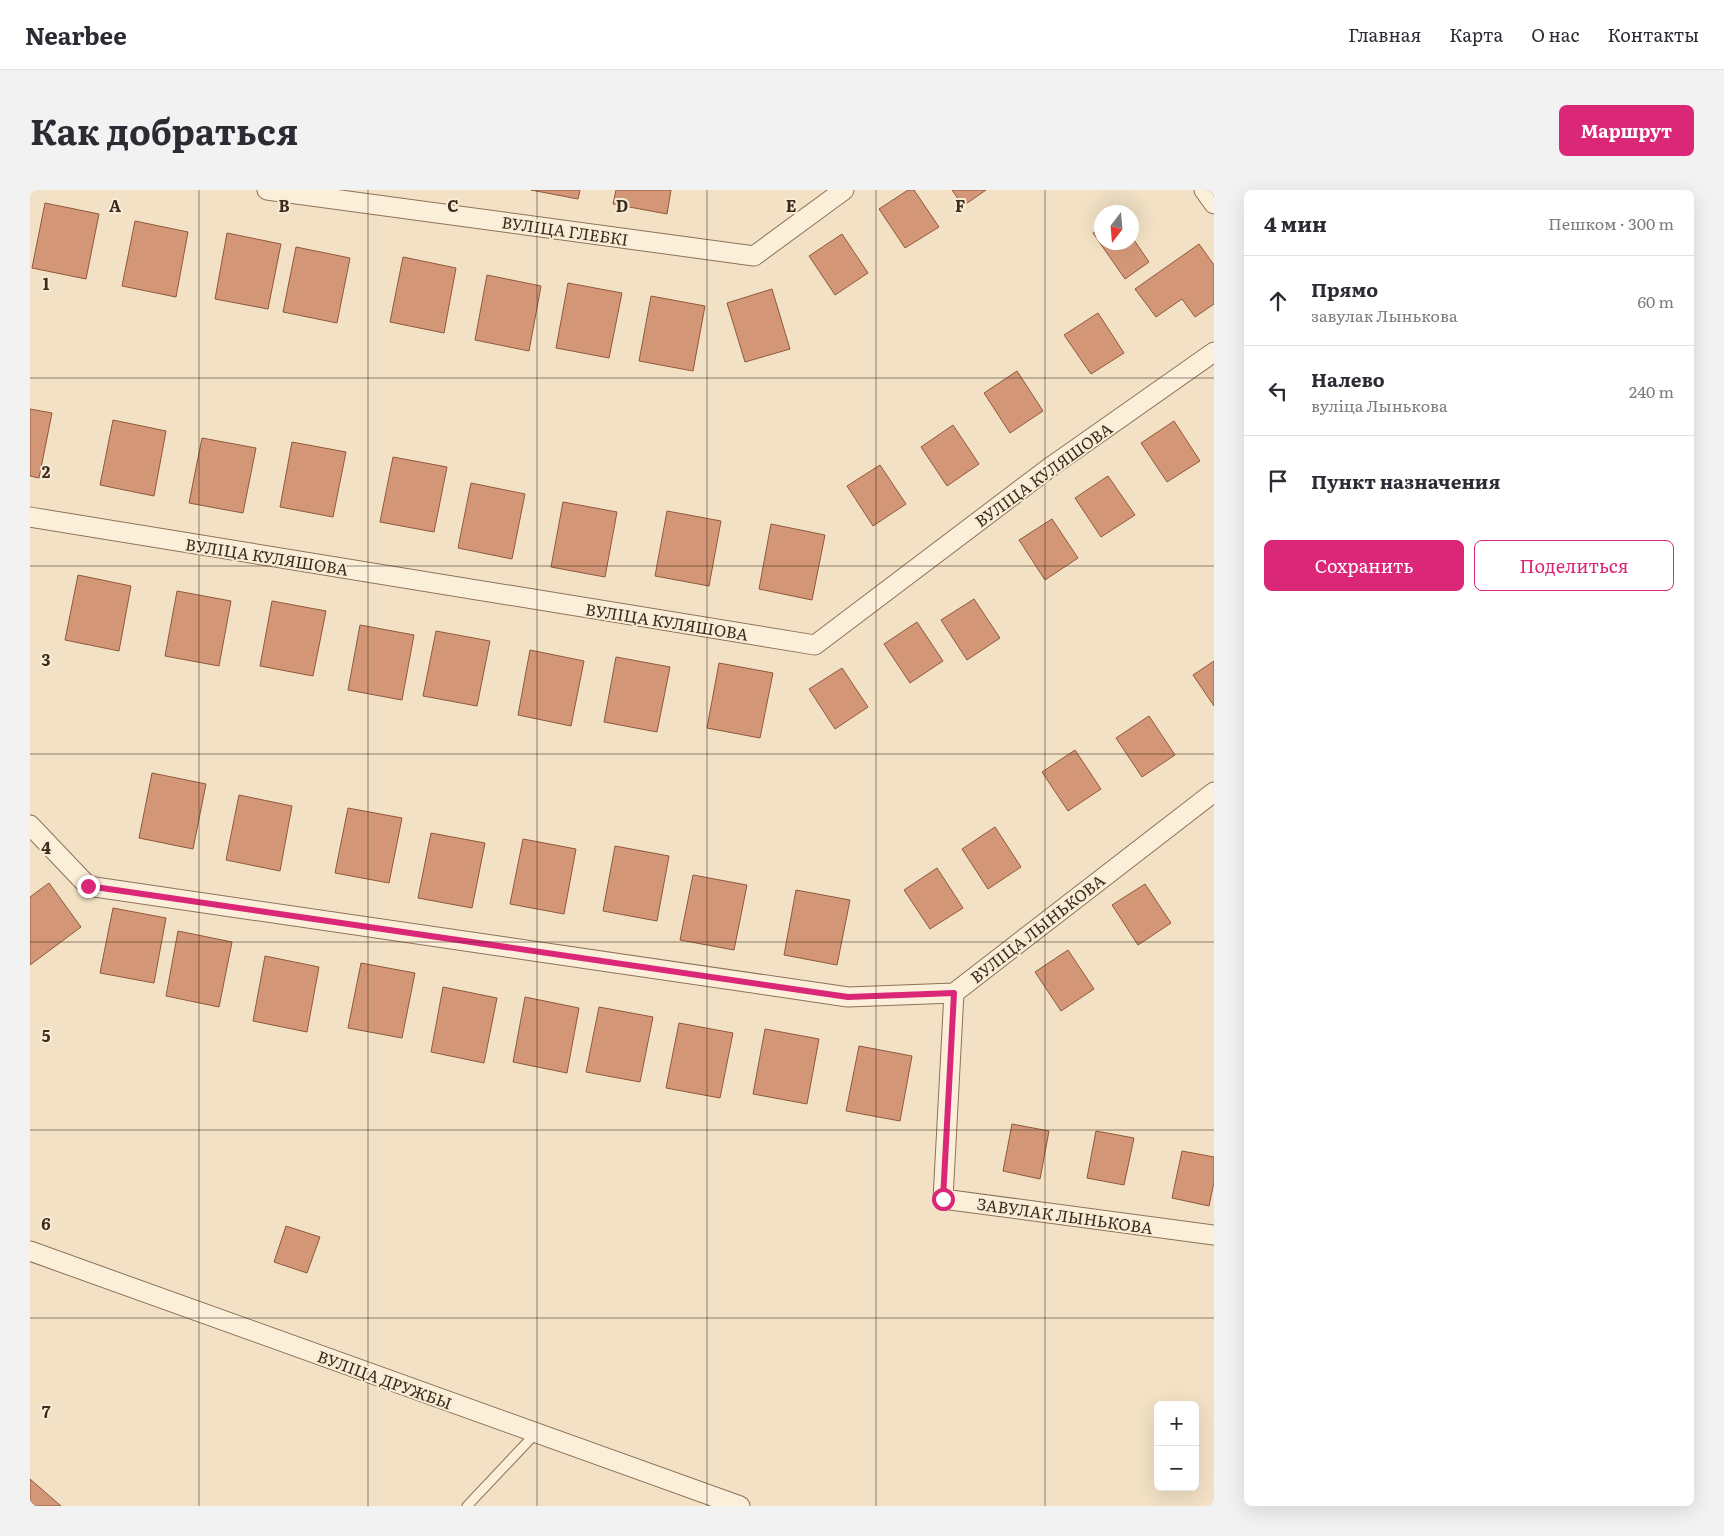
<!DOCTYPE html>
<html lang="ru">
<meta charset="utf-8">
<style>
:root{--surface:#fff;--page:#f2f2f3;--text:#2b2b33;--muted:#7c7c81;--line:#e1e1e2;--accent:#db2777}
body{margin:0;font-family:Literata,serif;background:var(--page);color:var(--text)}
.controls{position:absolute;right:15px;bottom:15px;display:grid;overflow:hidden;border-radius:8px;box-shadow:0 5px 20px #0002}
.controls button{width:45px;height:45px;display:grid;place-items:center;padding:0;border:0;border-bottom:1px solid var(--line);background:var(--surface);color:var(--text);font:25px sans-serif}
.compass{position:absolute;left:1064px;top:15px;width:45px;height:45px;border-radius:50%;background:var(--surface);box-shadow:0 5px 20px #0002;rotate:196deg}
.stop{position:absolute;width:15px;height:15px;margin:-11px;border:4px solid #db2777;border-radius:50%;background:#fff}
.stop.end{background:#db2777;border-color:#fff;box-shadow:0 1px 5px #0008}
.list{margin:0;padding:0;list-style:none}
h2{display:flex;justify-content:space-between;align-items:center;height:65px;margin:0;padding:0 20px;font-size:21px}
h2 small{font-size:16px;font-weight:400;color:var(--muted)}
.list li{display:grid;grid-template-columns:32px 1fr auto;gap:15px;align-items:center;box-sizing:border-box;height:90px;padding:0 20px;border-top:1px solid var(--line)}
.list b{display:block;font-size:19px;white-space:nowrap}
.list p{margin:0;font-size:16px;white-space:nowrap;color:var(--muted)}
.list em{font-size:16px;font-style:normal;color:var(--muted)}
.actions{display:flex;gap:10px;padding:15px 20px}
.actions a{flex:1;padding:11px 0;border:1px solid var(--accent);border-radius:8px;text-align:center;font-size:18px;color:var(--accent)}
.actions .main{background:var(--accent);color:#fff}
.icon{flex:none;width:28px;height:28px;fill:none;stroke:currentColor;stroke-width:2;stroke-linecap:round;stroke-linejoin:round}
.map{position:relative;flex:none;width:1184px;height:1316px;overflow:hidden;border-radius:8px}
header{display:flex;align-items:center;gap:30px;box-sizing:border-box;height:70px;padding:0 25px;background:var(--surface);border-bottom:1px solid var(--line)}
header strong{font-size:24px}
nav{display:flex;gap:28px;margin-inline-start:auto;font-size:18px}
.intro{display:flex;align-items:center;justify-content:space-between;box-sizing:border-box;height:120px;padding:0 30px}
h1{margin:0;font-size:35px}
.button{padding:12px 22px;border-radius:8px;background:var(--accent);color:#fff;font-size:18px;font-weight:700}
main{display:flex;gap:30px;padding:0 30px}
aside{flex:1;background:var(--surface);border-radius:8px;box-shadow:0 5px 20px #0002}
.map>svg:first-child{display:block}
.building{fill:#d39777;stroke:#90583c}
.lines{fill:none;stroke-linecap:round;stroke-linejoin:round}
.service-casing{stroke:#8e7259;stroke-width:11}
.minor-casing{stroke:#8e7259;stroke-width:21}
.service{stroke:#fbefd9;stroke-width:9}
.minor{stroke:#fbefd9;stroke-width:19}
.route{stroke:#db2777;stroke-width:6}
.grid{fill:none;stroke:#3d2b1e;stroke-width:1;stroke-opacity:0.55}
.labels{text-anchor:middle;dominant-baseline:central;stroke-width:4;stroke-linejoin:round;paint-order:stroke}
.street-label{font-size:16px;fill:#3d2b1e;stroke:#f8ecd5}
.grid-label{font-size:16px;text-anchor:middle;font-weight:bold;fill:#3d2b1e;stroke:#f8ecd5;stroke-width:4;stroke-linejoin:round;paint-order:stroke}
</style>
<header>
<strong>Nearbee</strong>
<nav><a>Главная</a><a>Карта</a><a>О нас</a><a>Контакты</a></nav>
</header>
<div class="intro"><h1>Как добраться</h1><a class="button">Маршрут</a></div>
<main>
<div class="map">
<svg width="1184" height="1316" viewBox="0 0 1184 1316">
<rect width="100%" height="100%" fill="#f2e1c4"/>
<!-- building -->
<path class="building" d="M 501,0 L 550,0 L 548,9 Z
M 586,0 L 641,0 L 637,24 L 583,14 Z
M 878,0 L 884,0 L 909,37 L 875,58 L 849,19 Z
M 922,0 L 956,0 L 933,16 Z
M 15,13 L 69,24 L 56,89 L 2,78 Z
M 105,31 L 158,42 L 146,107 L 92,96 Z
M 1072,36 L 1072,52 L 1102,52 L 1102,47 L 1119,72 L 1095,89 L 1063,43 Z
M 197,43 L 251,54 L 238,119 L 185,109 Z
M 812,44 L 838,83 L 805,105 L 779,66 Z
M 1169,54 L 1184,75 L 1184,114 L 1165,127 L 1152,109 L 1126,127 L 1105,99 Z
M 266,57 L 320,68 L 307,133 L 253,122 Z
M 373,67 L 426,78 L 414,143 L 360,132 Z
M 457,85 L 511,96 L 499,161 L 445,150 Z
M 538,93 L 592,103 L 579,168 L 526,158 Z
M 742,99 L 760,159 L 715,172 L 697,113 Z
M 621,106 L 675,116 L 663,181 L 609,171 Z
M 1068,123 L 1094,163 L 1061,184 L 1034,145 Z
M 987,181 L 1013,221 L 980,243 L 954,203 Z
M 0,219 L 22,223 L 9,288 L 0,286 Z
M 83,230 L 136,241 L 124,306 L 70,295 Z
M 1144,231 L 1170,271 L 1137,292 L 1111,253 Z
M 923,235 L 949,274 L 917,296 L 891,257 Z
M 172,248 L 226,258 L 213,323 L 159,313 Z
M 262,252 L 316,262 L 303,327 L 250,317 Z
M 363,267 L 417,277 L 404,342 L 350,332 Z
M 850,275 L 876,314 L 843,336 L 817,296 Z
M 1078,286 L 1105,325 L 1071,347 L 1045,308 Z
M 441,293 L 495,304 L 482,369 L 428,358 Z
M 533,312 L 587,322 L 575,387 L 521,377 Z
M 637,321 L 691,331 L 679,396 L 625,386 Z
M 1022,329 L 1048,368 L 1015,390 L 989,350 Z
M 741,334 L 795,345 L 782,410 L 729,399 Z
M 48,385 L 101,396 L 89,461 L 35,450 Z
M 147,401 L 201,411 L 189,476 L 135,466 Z
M 944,409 L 970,448 L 937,470 L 911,430 Z
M 242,411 L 296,421 L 283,486 L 230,476 Z
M 887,432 L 913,471 L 880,493 L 854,454 Z
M 330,435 L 384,445 L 372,510 L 318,500 Z
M 406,441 L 460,451 L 447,516 L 393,506 Z
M 500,460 L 554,471 L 541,536 L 488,525 Z
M 586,467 L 640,477 L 627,542 L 574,532 Z
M 1184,471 L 1184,516 L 1163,485 Z
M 689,473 L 743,483 L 730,548 L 677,538 Z
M 812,478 L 838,517 L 805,539 L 779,499 Z
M 1119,526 L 1145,565 L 1112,587 L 1086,548 Z
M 1045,560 L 1071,599 L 1038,621 L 1012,582 Z
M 122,583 L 176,594 L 163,659 L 109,648 Z
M 209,605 L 262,616 L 250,681 L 196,670 Z
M 318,618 L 372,628 L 359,693 L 305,683 Z
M 965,637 L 991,677 L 958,699 L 932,659 Z
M 401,643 L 455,653 L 442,718 L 388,708 Z
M 493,649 L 546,659 L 534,724 L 480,714 Z
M 585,656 L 639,666 L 627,731 L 573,721 Z
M 907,678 L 933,718 L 900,739 L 874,700 Z
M 663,685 L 717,695 L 704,760 L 650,750 Z
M 19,693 L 51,737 L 0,775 L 0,707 Z
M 1115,694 L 1141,733 L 1108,755 L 1082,715 Z
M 766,700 L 820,710 L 807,775 L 754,765 Z
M 83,718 L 136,728 L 124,793 L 70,783 Z
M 148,741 L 202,752 L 189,817 L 136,806 Z
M 1038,760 L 1064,799 L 1031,821 L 1005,782 Z
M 235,766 L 289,777 L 277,842 L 223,831 Z
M 331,773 L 385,783 L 372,848 L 318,838 Z
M 413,797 L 467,808 L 454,873 L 401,862 Z
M 495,807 L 549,818 L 537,883 L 483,872 Z
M 569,817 L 623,827 L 610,892 L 556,882 Z
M 649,833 L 703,843 L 690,908 L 636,898 Z
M 735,839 L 789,849 L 777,914 L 723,904 Z
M 829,856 L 882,866 L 870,931 L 816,921 Z
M 982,934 L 1019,941 L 1010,989 L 973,981 Z
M 1066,941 L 1104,948 L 1094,995 L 1057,988 Z
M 1152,961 L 1184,967 L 1184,992 L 1179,1016 L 1142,1008 Z
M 256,1036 L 290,1047 L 277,1083 L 244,1072 Z
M 0,1289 L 31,1316 L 0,1316 Z"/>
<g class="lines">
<defs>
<path id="service" d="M 437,1316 L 506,1243"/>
<path id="minor" d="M 237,0 L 724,66 L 814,0
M 1174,0 L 1184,14
M 0,327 L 785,455 L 1019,278 L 1184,162
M 0,635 L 58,696 L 818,807 L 924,803 L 1184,602
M 924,803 L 913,1009 L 1184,1045
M 0,1061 L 710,1316"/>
</defs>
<!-- service casing -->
<use href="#service" class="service-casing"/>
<!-- minor casing -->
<use href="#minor" class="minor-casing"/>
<!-- service -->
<use href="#service" class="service"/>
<!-- minor -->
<use href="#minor" class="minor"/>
</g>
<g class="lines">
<!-- route -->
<path class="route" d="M 58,696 L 818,807 L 924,803 L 913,1009"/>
</g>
<!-- grid -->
<path class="grid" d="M 169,0 L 169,1316M 338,0 L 338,1316M 507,0 L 507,1316M 677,0 L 677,1316M 846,0 L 846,1316M 1015,0 L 1015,1316M 0,188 L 1184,188M 0,376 L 1184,376M 0,564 L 1184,564M 0,752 L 1184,752M 0,940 L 1184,940M 0,1128 L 1184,1128"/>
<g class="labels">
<!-- street labels -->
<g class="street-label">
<text transform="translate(535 40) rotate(8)">ВУЛІЦА ГЛЕБКІ</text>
<text transform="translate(1013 284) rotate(-36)">ВУЛІЦА КУЛЯШОВА</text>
<text transform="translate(237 366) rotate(9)">ВУЛІЦА КУЛЯШОВА</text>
<text transform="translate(637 431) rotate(9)">ВУЛІЦА КУЛЯШОВА</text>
<text transform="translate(1007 738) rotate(-38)">ВУЛІЦА ЛЫНЬКОВА</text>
<text transform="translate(1035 1025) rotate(8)">ЗАВУЛАК ЛЫНЬКОВА</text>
<text transform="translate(355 1189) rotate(20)">ВУЛІЦА ДРУЖБЫ</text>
</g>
</g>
<g class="grid-label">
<text x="85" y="22">A</text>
<text x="254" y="22">B</text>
<text x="423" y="22">C</text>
<text x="592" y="22">D</text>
<text x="761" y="22">E</text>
<text x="930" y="22">F</text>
<text x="16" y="100">1</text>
<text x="16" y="288">2</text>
<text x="16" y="476">3</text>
<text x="16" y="664">4</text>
<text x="16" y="852">5</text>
<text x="16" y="1040">6</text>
<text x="16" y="1228">7</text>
</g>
</svg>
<div class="controls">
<button>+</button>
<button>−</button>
</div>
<svg class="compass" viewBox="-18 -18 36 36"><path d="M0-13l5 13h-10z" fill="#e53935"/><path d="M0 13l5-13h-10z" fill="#7c7c81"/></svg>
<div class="stop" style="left:913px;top:1009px"></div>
<div class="stop end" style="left:58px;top:696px"></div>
</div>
<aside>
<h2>4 мин<small>Пешком · 300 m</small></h2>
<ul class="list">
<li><svg class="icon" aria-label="ahead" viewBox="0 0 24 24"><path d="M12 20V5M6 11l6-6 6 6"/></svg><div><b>Прямо</b><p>завулак Лынькова</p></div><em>60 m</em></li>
<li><svg class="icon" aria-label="left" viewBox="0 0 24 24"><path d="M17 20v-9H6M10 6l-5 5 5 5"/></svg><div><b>Налево</b><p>вуліца Лынькова</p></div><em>240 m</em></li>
<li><svg class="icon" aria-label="arrive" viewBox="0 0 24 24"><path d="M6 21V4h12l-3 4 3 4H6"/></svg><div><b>Пункт назначения</b></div></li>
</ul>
<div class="actions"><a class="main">Сохранить</a><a>Поделиться</a></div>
</aside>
</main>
